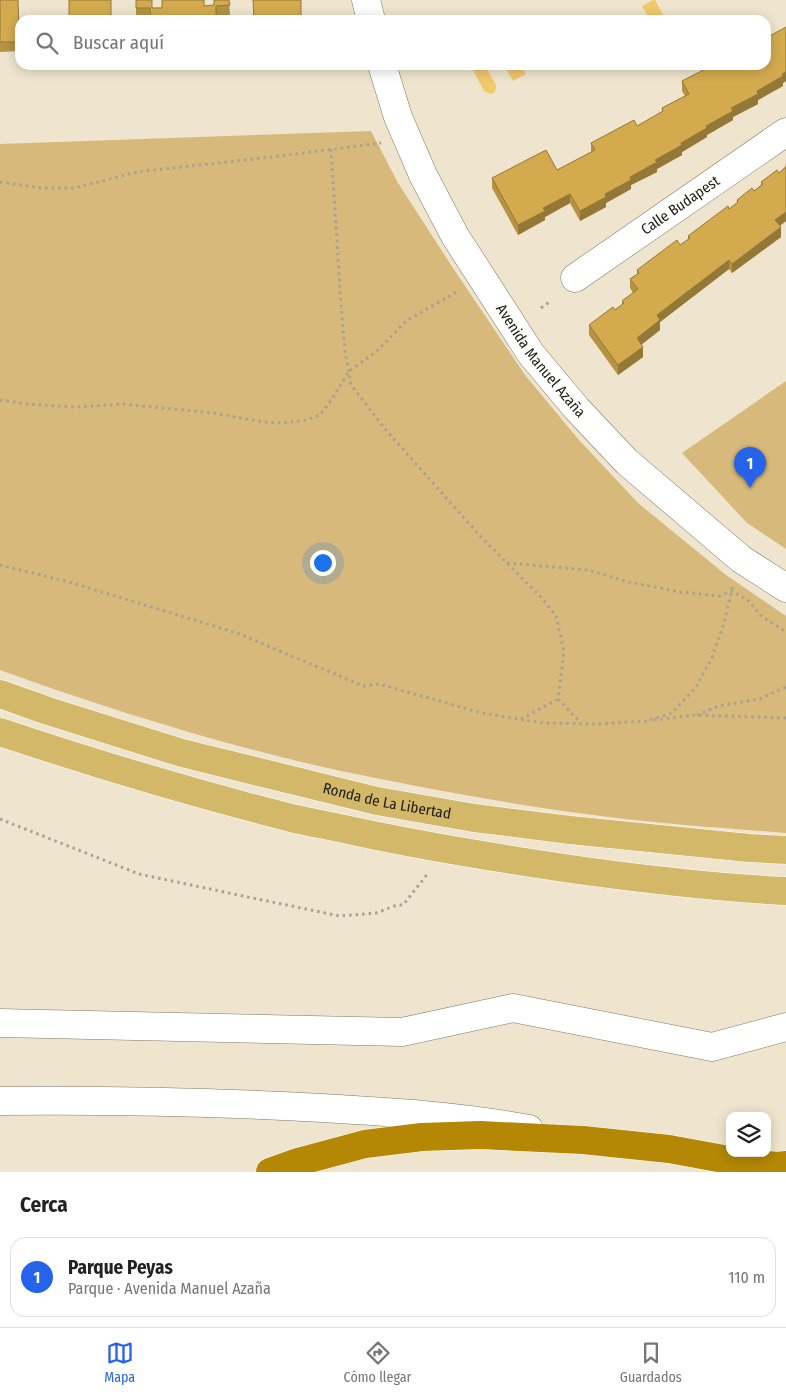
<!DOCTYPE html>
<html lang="es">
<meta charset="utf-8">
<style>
:root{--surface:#fff;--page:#f6f6f6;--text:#222;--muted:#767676;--line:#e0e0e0;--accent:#2563eb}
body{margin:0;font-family:"Fira Sans Condensed",sans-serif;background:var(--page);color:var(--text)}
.controls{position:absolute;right:15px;bottom:15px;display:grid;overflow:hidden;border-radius:10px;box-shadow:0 2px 12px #0003}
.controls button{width:45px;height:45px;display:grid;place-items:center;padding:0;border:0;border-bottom:1px solid var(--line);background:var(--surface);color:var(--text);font:25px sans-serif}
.you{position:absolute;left:322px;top:562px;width:18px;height:18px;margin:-12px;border:4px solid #fff;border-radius:50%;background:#1a73e8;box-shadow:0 0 0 8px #1a73e833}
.badge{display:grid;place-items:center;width:32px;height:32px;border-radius:50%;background:var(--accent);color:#fff;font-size:16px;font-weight:700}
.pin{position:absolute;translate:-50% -41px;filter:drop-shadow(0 1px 2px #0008)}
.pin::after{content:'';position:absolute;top:26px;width:18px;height:15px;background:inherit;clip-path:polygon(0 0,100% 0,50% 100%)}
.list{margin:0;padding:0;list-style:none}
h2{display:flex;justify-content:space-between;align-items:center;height:65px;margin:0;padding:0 20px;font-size:21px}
h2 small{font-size:16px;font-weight:400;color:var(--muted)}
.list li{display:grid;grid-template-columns:32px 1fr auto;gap:15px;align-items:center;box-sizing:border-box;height:80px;margin:0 10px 10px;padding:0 10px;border:1px solid var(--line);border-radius:15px}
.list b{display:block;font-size:19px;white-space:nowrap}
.list p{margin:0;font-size:16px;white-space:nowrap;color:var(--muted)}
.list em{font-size:16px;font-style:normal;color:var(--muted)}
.icon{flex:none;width:28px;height:28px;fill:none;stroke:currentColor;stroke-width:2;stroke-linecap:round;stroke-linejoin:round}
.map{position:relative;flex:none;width:786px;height:1172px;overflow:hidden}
.search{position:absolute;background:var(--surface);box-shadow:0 2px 12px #0003;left:15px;right:15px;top:15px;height:55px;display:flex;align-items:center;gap:12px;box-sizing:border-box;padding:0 18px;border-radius:15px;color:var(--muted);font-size:19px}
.sheet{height:155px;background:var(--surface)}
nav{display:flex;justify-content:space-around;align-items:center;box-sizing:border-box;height:70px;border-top:1px solid var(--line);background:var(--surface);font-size:14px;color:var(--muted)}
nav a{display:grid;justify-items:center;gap:2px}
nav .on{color:var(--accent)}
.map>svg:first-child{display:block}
.green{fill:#d6b97b}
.water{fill:#f1c86c}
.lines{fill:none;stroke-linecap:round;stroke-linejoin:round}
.minor-casing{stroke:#817863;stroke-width:29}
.major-casing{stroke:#fff;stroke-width:29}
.highway-casing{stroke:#fff;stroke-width:29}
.path{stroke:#aaa290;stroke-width:3;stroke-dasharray:2.5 4;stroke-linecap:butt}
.minor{stroke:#fff;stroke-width:28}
.major{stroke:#d2b868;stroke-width:28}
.highway{stroke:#b48804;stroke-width:28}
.wall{fill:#b59343}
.shaded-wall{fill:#947837}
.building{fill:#d3ab4e;stroke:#947837}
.labels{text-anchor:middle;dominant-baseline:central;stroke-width:4.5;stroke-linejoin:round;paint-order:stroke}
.street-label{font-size:15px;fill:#1f1b13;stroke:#fff}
</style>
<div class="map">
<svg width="786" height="1172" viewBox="0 0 786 1172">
<rect width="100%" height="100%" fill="#efe5ce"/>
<!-- green -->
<path class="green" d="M 371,131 L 398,183 L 451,265 L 525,375 L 579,440 L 638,503 L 726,575 L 786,616 L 786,833 C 724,828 662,824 601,816 C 514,805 427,789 341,771 C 226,746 111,710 0,670 L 0,144 Z
M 786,381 L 786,549 L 747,523 L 682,453 Z"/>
<!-- water -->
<path class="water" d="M 653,0 L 655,0 L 666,20 L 650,20 L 642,6 Z
M 472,65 L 485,65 L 496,85 L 495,92 L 491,94 L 484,91 L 471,66 Z
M 504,65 L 521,65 L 526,74 L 513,81 Z"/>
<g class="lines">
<defs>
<g id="minor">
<path d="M 366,0 L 371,20"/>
<path id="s1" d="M 382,65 L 398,117 L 423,175 L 455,236 L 531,354 L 577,409 L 627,462 L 741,559 L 786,588"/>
<path id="s2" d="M 575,278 L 786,132"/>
<path d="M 0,1023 L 402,1032 L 513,1008 L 712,1047 L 786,1027"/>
<path d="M 0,1101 C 107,1100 214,1102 322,1108 C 391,1112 460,1116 529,1129"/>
</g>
<g id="major">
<path id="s3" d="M 0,694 L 48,711 L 182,753 L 377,801 L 474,818 L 570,830 L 749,848 L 786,850"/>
<path d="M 0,732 C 96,764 193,793 291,818 C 313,823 336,827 358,832 C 433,848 509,860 585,871 C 652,880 719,888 786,891"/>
</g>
<path id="highway" d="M 270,1172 L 298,1162 L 365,1144 L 422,1137 L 480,1135 L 583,1140 L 669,1149 L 740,1162 L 777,1166 L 786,1165"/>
</defs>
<!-- minor casing -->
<use href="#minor" class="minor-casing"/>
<!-- major casing -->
<use href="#major" class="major-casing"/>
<!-- highway casing -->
<use href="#highway" class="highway-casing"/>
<!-- path -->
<path class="path" d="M 331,149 L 341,304 L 345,350 L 351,385 L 385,429 L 481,537 L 540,596 L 556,616 L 564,651 L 558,699 L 581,723
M 0,182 L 43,188 L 74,188 L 137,172 L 280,156 L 381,143
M 541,308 L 551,301
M 0,400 L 27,404 L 75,407 L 123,404 L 213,413 L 264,422 L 283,423 L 306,420 L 320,415 L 332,399 L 349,371 L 376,352 L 406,321 L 460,290
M 507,563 L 588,570 L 629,582 L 680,592 L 720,596 L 732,591 L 749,601 L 761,616 L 786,632
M 0,565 L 69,582 L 237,633 L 363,686 L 379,684 L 482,713 L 543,723 L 597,724 L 646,721 L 672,713 L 696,687 L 711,660 L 723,626 L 732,591 L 732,585
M 697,715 L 718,706 L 759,699 L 786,687
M 521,719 L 558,699
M 654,720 L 695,715 L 786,718
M 0,819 L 139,874 L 243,896 L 340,916 L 376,913 L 397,905 L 403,905 L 429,872"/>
<!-- minor -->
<use href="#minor" class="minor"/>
<!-- major -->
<use href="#major" class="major"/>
<!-- highway -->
<use href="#highway" class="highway"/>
</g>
<!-- wall -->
<path class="wall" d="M 0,0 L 19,31 L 20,31 L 20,51 L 0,52 Z
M 136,0 L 152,8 L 214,5 L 229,0 L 230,15 L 136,18 Z
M 786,27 L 786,81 L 783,83 L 783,86 L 758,100 L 758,104 L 733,117 L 733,120 L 707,135 L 707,137 L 682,152 L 682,155 L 657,169 L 657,172 L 631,185 L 631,189 L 606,203 L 606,207 L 580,221 L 570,203 L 545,217 L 545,220 L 518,235 L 492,188 L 492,178 L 557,170 L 591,152 L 591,143 L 637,126 L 662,112 L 662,108 L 685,96 L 682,91 L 682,81 L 706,69 L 706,65 L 766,65 Z
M 786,163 L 786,221 L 780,226 L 781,237 L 732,273 L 729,269 L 660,322 L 660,330 L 641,345 L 643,357 L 618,375 L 589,335 L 589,325 L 622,305 L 622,301 L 633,293 L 630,288 L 630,279 L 637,274 L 637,270 L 680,245 L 688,240 L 688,236 L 729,209 L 737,203 L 737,200 L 754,191 L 761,185 L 761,182 L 779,173 L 785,167 Z"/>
<!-- shaded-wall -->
<path class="shaded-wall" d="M 786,72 L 786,81 L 783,83 L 783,86 L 758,100 L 758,104 L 733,117 L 733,120 L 707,135 L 707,137 L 682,152 L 682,155 L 657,169 L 657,172 L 631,185 L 631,189 L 606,203 L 606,207 L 580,221 L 580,211 Z
M 570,194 L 570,203 L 545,217 L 545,220 L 518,235 L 518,225 L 543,208 Z
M 786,212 L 786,221 L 775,229 L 775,220 Z
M 781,227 L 781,237 L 732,273 L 732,264 Z
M 729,260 L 729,269 L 660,322 L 660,330 L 637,348 L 637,338 L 657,315 Z
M 643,347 L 643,357 L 618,375 L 618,365 Z"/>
<!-- building -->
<path class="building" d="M 0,0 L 18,0 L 19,31 L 20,31 L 20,42 L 0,42 Z
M 69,0 L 111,0 L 111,20 L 69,20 Z
M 136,0 L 152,0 L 152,8 L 162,8 L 162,0 L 204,0 L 204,6 L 214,5 L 214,0 L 229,0 L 230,5 L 216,6 L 216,20 L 151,20 L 150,8 L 136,8 Z
M 253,0 L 301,0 L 301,20 L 254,20 Z
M 786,27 L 786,72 L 782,74 L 783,76 L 757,91 L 758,94 L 731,108 L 733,111 L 706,126 L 707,128 L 681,143 L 682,145 L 655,160 L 657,162 L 630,177 L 631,180 L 605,194 L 606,197 L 580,211 L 570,194 L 543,208 L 545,211 L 518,225 L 492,178 L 546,150 L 557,170 L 595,150 L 591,143 L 634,120 L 637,126 L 663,111 L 662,108 L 689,94 L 682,81 L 709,67 L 708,65 L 766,65 L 766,38 Z
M 786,167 L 786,212 L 775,220 L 781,227 L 732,264 L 729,260 L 657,315 L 660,320 L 637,338 L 643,347 L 618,365 L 589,325 L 613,307 L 615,310 L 624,303 L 622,301 L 638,289 L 630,279 L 639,273 L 637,270 L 677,240 L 680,245 L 690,238 L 688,236 L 728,206 L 729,209 L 738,202 L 737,200 L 752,188 L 754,191 L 763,184 L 761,182 L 777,170 L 779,173 Z"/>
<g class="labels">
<!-- street labels -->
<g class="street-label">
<text stroke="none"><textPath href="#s2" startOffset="128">Calle Budapest</textPath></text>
<text stroke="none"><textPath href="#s1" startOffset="338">Avenida Manuel Azaña</textPath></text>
<text stroke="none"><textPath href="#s3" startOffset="402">Ronda de La Libertad</textPath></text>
</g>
</g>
</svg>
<div class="controls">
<button><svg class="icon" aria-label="layers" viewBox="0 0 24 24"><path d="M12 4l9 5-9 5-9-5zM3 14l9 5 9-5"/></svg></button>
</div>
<div class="you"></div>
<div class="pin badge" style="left:750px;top:488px">1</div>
<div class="search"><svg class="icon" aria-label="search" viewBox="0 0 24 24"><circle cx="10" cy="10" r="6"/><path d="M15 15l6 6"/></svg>Buscar aquí</div>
</div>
<section class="sheet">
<h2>Cerca<small></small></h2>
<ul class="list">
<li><span class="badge">1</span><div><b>Parque Peyas</b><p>Parque · Avenida Manuel Azaña</p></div><em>110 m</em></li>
</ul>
</section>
<nav>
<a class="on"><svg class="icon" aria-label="map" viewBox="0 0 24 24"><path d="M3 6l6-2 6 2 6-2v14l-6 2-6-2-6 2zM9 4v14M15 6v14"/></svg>Mapa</a>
<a><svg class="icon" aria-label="directions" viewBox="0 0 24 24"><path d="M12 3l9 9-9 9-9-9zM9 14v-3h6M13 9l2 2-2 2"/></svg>Cómo llegar</a>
<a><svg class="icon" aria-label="saved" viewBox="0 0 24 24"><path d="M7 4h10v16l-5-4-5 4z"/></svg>Guardados</a>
</nav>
